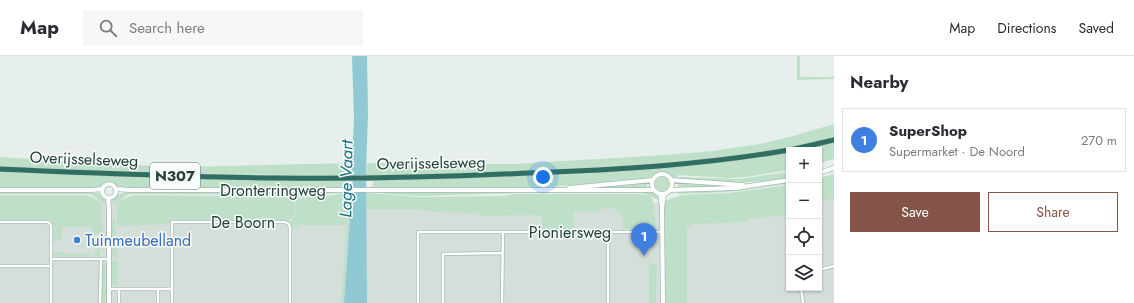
<!DOCTYPE html>
<meta charset="utf-8">
<style>
:root{--surface:#fff;--page:#f7f7f7;--text:#2b2b33;--muted:#7c7c81;--line:#e1e1e2;--accent:#855347}
body{margin:0;font-family:Jost,sans-serif;background:var(--page);color:var(--text)}
.controls{position:absolute;right:12px;bottom:12px;display:grid;overflow:hidden;border-radius:0px;box-shadow:0 1px 3px #0004}
.controls button{width:36px;height:36px;display:grid;place-items:center;padding:0;border:0;border-bottom:1px solid var(--line);background:var(--surface);color:var(--text);font:20px sans-serif}
.you{position:absolute;left:543px;top:121px;width:14px;height:14px;margin:-10px;border:3px solid #fff;border-radius:50%;background:#1a73e8;box-shadow:0 0 0 6px #1a73e833}
.badge{display:grid;place-items:center;width:26px;height:26px;border-radius:50%;background:var(--accent);color:#fff;font-size:13px;font-weight:700}
.pin{position:absolute;translate:-50% -33px;filter:drop-shadow(0 1px 2px #0008)}
.pin::after{content:'';position:absolute;top:21px;width:14px;height:12px;background:inherit;clip-path:polygon(0 0,100% 0,50% 100%)}
.list{margin:0;padding:0;list-style:none}
h2{display:flex;justify-content:space-between;align-items:center;height:52px;margin:0;padding:0 16px;font-size:17px}
h2 small{font-size:13px;font-weight:400;color:var(--muted)}
.list li{display:grid;grid-template-columns:26px 1fr auto;gap:12px;align-items:center;box-sizing:border-box;height:64px;margin:0 8px 8px;padding:0 8px;border:1px solid var(--line);border-radius:0px}
.list b{display:block;font-size:15px;white-space:nowrap}
.list p{margin:0;font-size:13px;white-space:nowrap;color:var(--muted)}
.list em{font-size:13px;font-style:normal;color:var(--muted)}
.actions{display:flex;gap:8px;padding:12px 16px}
.actions a{flex:1;padding:9px 0;border:1px solid var(--accent);border-radius:0px;text-align:center;font-size:14px;color:var(--accent)}
.actions .main{background:var(--accent);color:#fff}
.icon{flex:none;width:22px;height:22px;fill:none;stroke:currentColor;stroke-width:2;stroke-linecap:round;stroke-linejoin:round}
.map{position:relative;flex:none;width:834px;height:247px;overflow:hidden}
header{display:flex;align-items:center;gap:24px;box-sizing:border-box;height:56px;padding:0 20px;background:var(--surface);border-bottom:1px solid var(--line)}
header strong{font-size:19px}
nav{display:flex;gap:22px;margin-inline-start:auto;font-size:14px}
.search{width:280px;height:36px;background:var(--page);display:flex;align-items:center;gap:10px;box-sizing:border-box;padding:0 14px;border-radius:0px;color:var(--muted);font-size:15px}
main{display:flex}
aside{flex:1;background:var(--surface)}
.map>svg:first-child{display:block}
.built{fill:#d4dfda}
.green{fill:#bfe0c8}
.water{fill:#8ec9d4}
.lines{fill:none;stroke-linecap:round;stroke-linejoin:round}
.street-casing{stroke:#a8b8b2;stroke-width:4}
.secondary-casing{stroke:#a4bbb3;stroke-width:5.5}
.highway-casing{stroke:#c2cac8;stroke-width:6}
.street{stroke:#fff;stroke-width:2.5}
.secondary{stroke:#fff;stroke-width:4}
.highway{stroke:#2f6f62;stroke-width:5}
.shop-dot{fill:#3f7fe0;stroke:#f7fbf9;stroke-width:1.5}
.labels{text-anchor:middle;dominant-baseline:central;stroke-width:3;stroke-linejoin:round;paint-order:stroke}
.shield{fill:#f7fbf9;stroke:#637a73;stroke-width:1}
.shield-label{font-size:15px;font-weight:bold;fill:#24423a}
.street-label{font-size:16px;fill:#24423a;stroke:#f7fbf9}
.shop-label{font-size:16px;fill:#366cbe;stroke:#f7fbf9;text-anchor:start}
.water-label{font-size:17px;font-style:italic;fill:#1c6f80;stroke:#f7fbf9}
</style>
<header>
<strong>Map</strong>
<div class="search"><svg class="icon" aria-label="search" viewBox="0 0 24 24"><circle cx="10" cy="10" r="6"/><path d="M15 15l6 6"/></svg>Search here</div>
<nav><a>Map</a><a>Directions</a><a>Saved</a></nav>
</header>
<main>
<div class="map">
<svg width="834" height="247" viewBox="0 0 834 247">
<rect width="100%" height="100%" fill="#e6efeb"/>
<!-- built -->
<path class="built" d="M 834,123 L 834,247 L 0,247 L 0,143 L 645,147 L 680,146 L 789,132 L 789,232 L 819,232 L 819,126 Z"/>
<!-- green -->
<path class="green" d="M 797,0 L 800,0 L 800,21 L 832,21 L 834,19 L 834,23 L 797,24 Z
M 834,68 L 834,82 L 781,93 L 730,101 L 678,106 L 583,113 L 467,118 L 372,119 L 366,120 L 367,107 L 513,108 L 665,99 L 713,95 L 765,87 L 793,80 Z
M 834,86 L 834,103 L 819,107 L 819,94 L 801,94 Z
M 789,96 L 789,114 L 745,121 L 728,122 L 678,119 L 677,123 C 665,121 664,112 652,122 L 550,131 L 370,132 L 370,131 L 373,130 L 373,124 L 584,118 L 731,105 Z
M 0,101 L 111,108 L 181,111 L 352,107 L 353,120 L 159,117 L 135,115 L 124,116 L 0,111 Z
M 0,115 L 75,118 L 98,120 L 105,119 L 347,125 L 347,130 L 349,131 L 349,132 L 129,132 L 119,131 L 110,126 L 98,131 L 0,132 Z
M 789,116 L 789,122 L 770,125 L 734,127 L 678,123 L 680,121 L 739,123 Z
M 834,118 L 834,142 L 819,146 L 819,122 Z
M655 128a7 7 0 1 1 14 0a7 7 0 1 1-14 0Z
M 647,126 L 647,133 L 578,133 Z
M 678,126 L 737,131 L 679,133 Z
M 789,126 L 789,128 L 728,136 L 679,138 L 678,135 Z
M 789,129 L 789,162 L 786,162 L 785,159 L 747,163 L 748,166 L 693,168 L 687,171 L 687,247 L 665,247 L 664,156 L 665,145 L 681,139 L 728,137 Z
M 0,135 L 74,136 L 98,137 C 102,139 106,143 106,148 C 99,147 96,140 89,138 L 0,138 Z
M 345,135 L 327,138 L 289,139 L 132,138 C 123,139 120,147 112,148 C 113,136 125,137 134,136 Z
M 375,135 L 654,136 L 657,139 L 659,144 L 642,137 L 519,137 L 420,140 L 387,138 Z
M 344,137 L 353,137 L 348,188 L 344,247 L 341,247 L 347,169 L 299,169 L 298,172 L 293,172 L 291,170 L 291,166 L 295,159 L 296,140 L 327,140 Z
M 366,137 L 420,141 L 502,140 L 514,138 L 642,138 L 649,140 L 653,144 C 653,154 656,162 656,172 L 654,173 L 622,173 C 626,163 619,151 607,152 C 603,152 602,154 598,155 C 593,157 579,155 573,155 L 574,173 L 542,173 L 542,160 L 538,160 L 537,159 L 479,160 L 479,156 L 472,157 L 434,156 L 418,153 L 367,153 Z
M 0,139 L 86,139 L 94,142 L 102,150 L 101,166 L 104,176 L 104,185 L 100,193 L 100,201 L 95,200 L 95,196 L 98,194 L 98,178 L 92,178 L 92,171 L 62,171 L 62,184 L 55,184 L 55,188 L 53,188 L 52,164 L 0,164 Z
M 133,139 L 294,141 L 294,159 L 290,164 L 170,165 L 170,168 L 117,170 L 117,149 L 125,142 Z
M 115,160 L 115,188 L 118,201 L 114,200 L 111,197 L 111,167 Z
M 54,194 L 55,196 L 64,196 L 64,198 L 92,198 L 91,201 L 57,201 L 53,198 Z
M 103,205 L 107,207 L 108,247 L 101,247 L 101,206 Z
M 113,205 L 118,205 L 117,230 L 114,230 L 111,225 L 111,207 Z
M 649,205 L 657,210 L 656,247 L 649,247 Z"/>
<!-- water -->
<path class="water" d="M 352,0 L 367,0 L 368,58 L 366,114 L 367,247 L 344,247 L 350,164 L 349,164 L 350,162 L 353,139 L 352,107 L 354,62 Z"/>
<g class="lines">
<defs>
<path id="street" d="M 0,166 L 48,166 L 51,169 L 51,247
M 608,176 L 608,247
M 51,203 L 109,203
M 0,210 L 51,210
M 819,214 L 834,210
M 801,232 L 803,247
M 110,233 L 172,233
M 119,233 L 119,247
M 100,247 L 101,204
M 158,247 L 158,233
M 172,247 L 172,166 L 285,166 L 289,168 L 290,172 L 290,247
M 418,247 L 418,176 L 662,176
M 443,247 L 443,198 L 503,197
M 502,247 L 503,176"/>
<path id="secondary" d="M 819,117 L 834,112
M652 128a10 10 0 1 1 20 0a10 10 0 1 1-20 0Z
M 671,124 L 743,129
M102 135a7 7 0 1 1 14 0a7 7 0 1 1-14 0Z
M 569,132 L 653,124
M 116,133 L 130,134 L 654,134
M 0,134 L 91,134 L 103,133
M 670,134 L 736,132 L 789,124
M 660,138 L 662,151
M 108,142 L 109,154 L 109,247
M 663,247 L 662,152 L 664,138"/>
<path id="highway" d="M 790,94 L 834,84
M 0,113 C 93,117 185,121 278,122 C 361,123 445,121 528,117 C 615,114 703,109 789,94"/>
</defs>
<!-- street casing -->
<use href="#street" class="street-casing"/>
<!-- secondary casing -->
<use href="#secondary" class="secondary-casing"/>
<!-- highway casing -->
<use href="#highway" class="highway-casing"/>
<!-- street -->
<use href="#street" class="street"/>
<!-- secondary -->
<use href="#secondary" class="secondary"/>
<!-- highway -->
<use href="#highway" class="highway"/>
</g>
<!-- markers -->
<circle class="shop-dot" cx="77" cy="184" r="4"/>
<g class="labels">
<!-- shield labels -->
<rect class="shield" x="150" y="107" width="50" height="26" rx="3"/>
<g class="shield-label">
<text x="175" y="120">N307</text>
</g>
<!-- street labels -->
<g class="street-label">
<text transform="translate(84 103) rotate(2)">Overijsselseweg</text>
<text transform="translate(431 107) rotate(-1)">Overijsselseweg</text>
<text x="273" y="134">Dronterringweg</text>
<text x="243" y="166">De Boorn</text>
<text x="570" y="176">Pioniersweg</text>
</g>
<!-- shop labels -->
<g class="shop-label">
<text x="85" y="184">Tuinmeubelland</text>
</g>
<!-- water labels -->
<g class="water-label">
<text transform="translate(346 123) rotate(-89)">Lage Vaart</text>
</g>
</g>
</svg>
<div class="controls">
<button>+</button>
<button>−</button>
<button><svg class="icon" aria-label="locate" viewBox="0 0 24 24"><circle cx="12" cy="12" r="6"/><path d="M12 2v4M12 18v4M2 12h4M18 12h4"/></svg></button>
<button><svg class="icon" aria-label="layers" viewBox="0 0 24 24"><path d="M12 4l9 5-9 5-9-5zM3 14l9 5 9-5"/></svg></button>
</div>
<div class="you"></div>
<div class="pin badge" style="left:644px;top:200px;background:#3f7fe0">1</div>
</div>
<aside>
<h2>Nearby<small></small></h2>
<ul class="list">
<li><span class="badge" style="background:#3f7fe0">1</span><div><b>SuperShop</b><p>Supermarket · De Noord</p></div><em>270 m</em></li>
</ul>
<div class="actions"><a class="main">Save</a><a>Share</a></div>
</aside>
</main>
